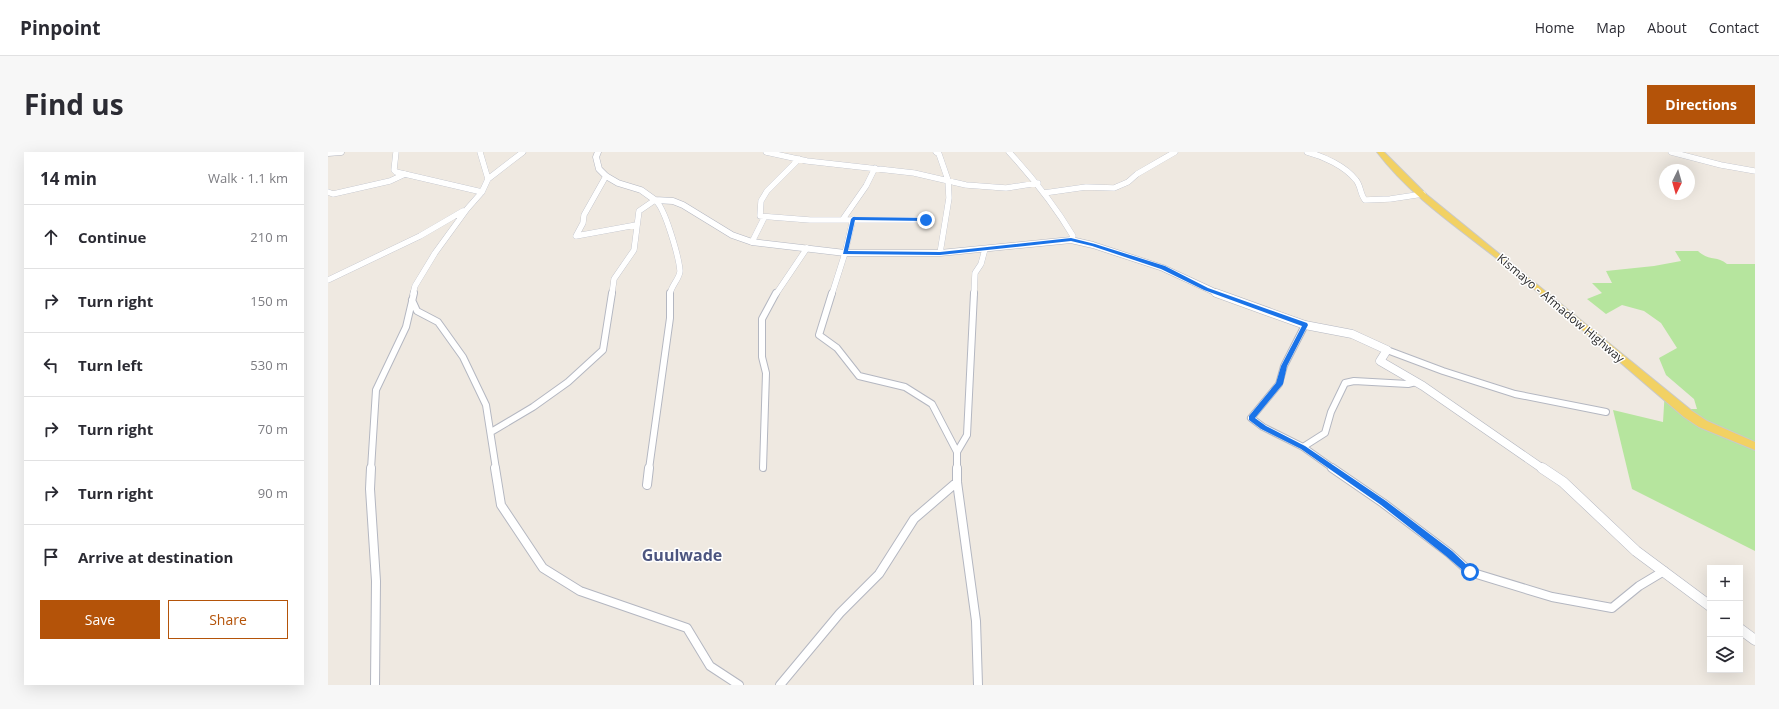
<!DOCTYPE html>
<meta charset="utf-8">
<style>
:root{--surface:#fff;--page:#f7f7f7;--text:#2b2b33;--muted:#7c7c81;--line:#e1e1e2;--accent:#b45309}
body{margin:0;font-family:"Open Sans",sans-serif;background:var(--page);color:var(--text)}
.controls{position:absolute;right:12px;bottom:12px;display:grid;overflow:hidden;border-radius:0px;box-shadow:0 4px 16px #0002}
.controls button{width:36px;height:36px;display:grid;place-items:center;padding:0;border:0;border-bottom:1px solid var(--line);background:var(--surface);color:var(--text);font:20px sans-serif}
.compass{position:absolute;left:1331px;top:12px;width:36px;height:36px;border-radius:50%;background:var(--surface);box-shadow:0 4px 16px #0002;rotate:185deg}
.stop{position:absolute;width:12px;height:12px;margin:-9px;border:3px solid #1a73e8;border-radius:50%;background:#fff}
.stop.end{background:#1a73e8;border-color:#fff;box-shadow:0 1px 4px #0008}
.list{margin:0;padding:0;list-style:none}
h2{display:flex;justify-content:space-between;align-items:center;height:52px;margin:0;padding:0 16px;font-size:17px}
h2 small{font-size:13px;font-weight:400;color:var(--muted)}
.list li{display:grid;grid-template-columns:26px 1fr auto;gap:12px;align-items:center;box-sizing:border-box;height:64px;padding:0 16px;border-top:1px solid var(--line)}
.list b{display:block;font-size:15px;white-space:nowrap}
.list em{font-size:13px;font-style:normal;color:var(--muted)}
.actions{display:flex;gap:8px;padding:12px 16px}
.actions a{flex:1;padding:9px 0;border:1px solid var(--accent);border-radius:0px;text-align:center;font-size:14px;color:var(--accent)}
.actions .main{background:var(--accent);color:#fff}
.icon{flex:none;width:22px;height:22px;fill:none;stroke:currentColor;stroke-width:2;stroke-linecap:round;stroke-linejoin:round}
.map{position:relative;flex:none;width:1427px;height:533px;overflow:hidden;border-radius:0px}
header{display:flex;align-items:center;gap:24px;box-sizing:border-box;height:56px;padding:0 20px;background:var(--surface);border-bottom:1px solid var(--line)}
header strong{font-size:19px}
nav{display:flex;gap:22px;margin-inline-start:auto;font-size:14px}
.intro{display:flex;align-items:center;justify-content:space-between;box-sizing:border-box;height:96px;padding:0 24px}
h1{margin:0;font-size:28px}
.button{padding:10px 18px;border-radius:0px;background:var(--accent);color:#fff;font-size:14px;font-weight:700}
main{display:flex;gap:24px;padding:0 24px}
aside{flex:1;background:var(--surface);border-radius:0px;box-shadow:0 4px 16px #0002}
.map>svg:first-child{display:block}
.green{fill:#b6e59e}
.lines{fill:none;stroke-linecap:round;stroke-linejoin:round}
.minor-far2-casing{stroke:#b4b7c1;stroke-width:6}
.minor-far1-casing{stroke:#b4b7c1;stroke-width:8}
.minor-casing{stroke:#b4b7c1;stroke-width:10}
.tertiary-far2-casing{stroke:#b4b7c1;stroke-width:7}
.tertiary-far1-casing{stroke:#b4b7c1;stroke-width:9}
.tertiary-casing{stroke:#b4b7c1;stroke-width:11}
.primary-casing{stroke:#c9c9c9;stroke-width:2}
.minor-far2{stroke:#fff;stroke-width:5.5}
.minor-far1{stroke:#fff;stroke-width:6}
.minor{stroke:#fff;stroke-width:8}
.tertiary-far2{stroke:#fff;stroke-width:6}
.tertiary-far1{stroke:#fff;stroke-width:8}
.tertiary{stroke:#fff;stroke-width:10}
.primary{fill:#f2d163;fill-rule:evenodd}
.route{fill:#1a73e8}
.labels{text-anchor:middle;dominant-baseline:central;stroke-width:3;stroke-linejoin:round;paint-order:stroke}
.street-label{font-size:12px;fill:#2e2e2e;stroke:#fff}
.district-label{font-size:16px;font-weight:bold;fill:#4d5680;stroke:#fff}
</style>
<header>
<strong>Pinpoint</strong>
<nav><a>Home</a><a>Map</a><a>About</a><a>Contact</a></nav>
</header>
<div class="intro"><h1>Find us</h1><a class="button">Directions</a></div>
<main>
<aside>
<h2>14 min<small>Walk · 1.1 km</small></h2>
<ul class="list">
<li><svg class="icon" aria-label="ahead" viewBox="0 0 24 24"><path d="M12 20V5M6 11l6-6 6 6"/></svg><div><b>Continue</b></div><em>210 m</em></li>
<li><svg class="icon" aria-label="right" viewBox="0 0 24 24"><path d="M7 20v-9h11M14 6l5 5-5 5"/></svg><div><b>Turn right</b></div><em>150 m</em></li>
<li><svg class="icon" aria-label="left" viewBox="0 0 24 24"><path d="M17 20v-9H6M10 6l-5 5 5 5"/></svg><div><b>Turn left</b></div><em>530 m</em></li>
<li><svg class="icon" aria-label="right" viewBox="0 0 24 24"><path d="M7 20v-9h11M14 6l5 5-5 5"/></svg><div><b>Turn right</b></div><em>70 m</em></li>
<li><svg class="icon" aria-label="right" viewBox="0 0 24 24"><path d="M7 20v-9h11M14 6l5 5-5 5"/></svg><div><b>Turn right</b></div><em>90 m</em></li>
<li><svg class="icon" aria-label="arrive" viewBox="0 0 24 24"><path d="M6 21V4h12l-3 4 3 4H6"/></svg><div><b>Arrive at destination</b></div></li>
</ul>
<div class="actions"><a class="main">Save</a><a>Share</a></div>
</aside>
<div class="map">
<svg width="1427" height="533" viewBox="0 0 1427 533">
<rect width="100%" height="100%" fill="#efe9e1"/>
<!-- green -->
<path class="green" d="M 1347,99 L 1370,99 C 1382,110 1388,103 1399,112 L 1427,112 L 1427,399 L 1304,337 L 1285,258 L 1335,270 L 1337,237 L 1359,257 L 1369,257 L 1366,247 L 1338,223 L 1331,206 L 1349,196 L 1333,171 L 1316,159 L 1294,153 L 1278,162 L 1259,147 L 1274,141 L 1264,131 L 1284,131 L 1278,119 L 1326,114 L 1353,109 Z"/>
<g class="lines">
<defs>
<path id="minor-far2" d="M 68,0 L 66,18 L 68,20 L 154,40
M 152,0 L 160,27
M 438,0 L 479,9 L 586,21 L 638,33 L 678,36 L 710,31
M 608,0 L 611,2 L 620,28 L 621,46 L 612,101
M 681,0 C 705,26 727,54 745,84 L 743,88
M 979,0 C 995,4 1017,14 1028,28 C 1033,34 1032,42 1037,48 L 1062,47 L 1095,42
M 1343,0 L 1393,13 L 1427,19
M 471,7 L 439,39 L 433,49 L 432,64 L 482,68 L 598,68
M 278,24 L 256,63 L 255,71 L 248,84 L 308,73
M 0,40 L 5,42 L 62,29 L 77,22
M 716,41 L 758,35 L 786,36 L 800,30 L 809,22 L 847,0
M 515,67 L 538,34 L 547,16
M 424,90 L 436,66
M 0,128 L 92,84 L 135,59
M 85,142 L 87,134 L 107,101 L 139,57 L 154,40 L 160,27 L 195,0
M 284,142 L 286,127 L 306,98 L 311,59 L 327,48 C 337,55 351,106 352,119 C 352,126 343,134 342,142
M 448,142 L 479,96
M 504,142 L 517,101 L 525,67
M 646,142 L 647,121 L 653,112 L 657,97"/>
<path id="minor-far1" d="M 504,141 L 491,183 L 509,196 L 531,224 L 577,235 L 604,252 L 629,300
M 84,148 L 89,159 L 110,170 L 135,205 L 158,253 L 168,317
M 977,173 L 956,214 L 951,232 L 923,266 L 935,275 L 975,295 L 1006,317
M 1059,198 L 1115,219 L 1187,242 L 1278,260
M 163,280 L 205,255 L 240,230 L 275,198 L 284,141
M 975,295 L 997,281 L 1003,260 L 1017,231 L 1026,229 L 1080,232 L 1088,230
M 435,316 L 438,221 L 434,205 L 434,167 L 448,141
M 43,317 L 48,238 L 78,175 L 86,141
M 321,317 L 342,166 L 342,141
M 629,317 L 629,300 L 639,283 L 646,141"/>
<path id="minor" d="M 43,316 L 42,337 L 48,429 L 47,533
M 167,316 L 173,353 L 215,416 L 252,439 L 359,476 L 382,514 L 411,533
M 629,316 L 629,330 L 648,469 L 650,533
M 1004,316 L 1055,351 L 1121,401 L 1142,420 L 1224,445 L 1284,456 L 1311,434 L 1336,419
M 319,333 L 321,316
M 452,533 L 512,461 L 551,422 L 586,367 L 629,330"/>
<path id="tertiary-far2" d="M 270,0 L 268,5 L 271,17 L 278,24 L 290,31 L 313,38 L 327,48 L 345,49 L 355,53 L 404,83 L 424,90 L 517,101 L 612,101 L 743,88 L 765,93 L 835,116 L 891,142
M 0,1 L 13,0"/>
<path id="tertiary-far1" d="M 888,141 L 977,173 L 1024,182 L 1059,198 L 1052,209 L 1095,234 L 1215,317"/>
<path id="tertiary" d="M 1214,316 L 1235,330 L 1308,399 L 1382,454
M 1412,477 L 1427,488"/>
<path id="primary" d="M 1049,0 L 1056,0 L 1099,43 L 1364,259 L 1379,269 L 1427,290 L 1427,298 L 1371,275 L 1356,265 C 1296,214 1237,162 1176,112 C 1132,77 1083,45 1049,0 Z"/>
</defs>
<!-- minor-far2 casing -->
<use href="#minor-far2" class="minor-far2-casing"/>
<!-- minor-far1 casing -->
<use href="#minor-far1" class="minor-far1-casing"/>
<!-- minor casing -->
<use href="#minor" class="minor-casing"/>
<!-- tertiary-far2 casing -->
<use href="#tertiary-far2" class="tertiary-far2-casing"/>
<!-- tertiary-far1 casing -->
<use href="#tertiary-far1" class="tertiary-far1-casing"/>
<!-- tertiary casing -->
<use href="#tertiary" class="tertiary-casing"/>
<!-- primary casing -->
<use href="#primary" class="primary-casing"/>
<!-- minor-far2 -->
<use href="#minor-far2" class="minor-far2"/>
<!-- minor-far1 -->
<use href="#minor-far1" class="minor-far1"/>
<!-- minor -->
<use href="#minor" class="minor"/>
<!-- tertiary-far2 -->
<use href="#tertiary-far2" class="tertiary-far2"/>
<!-- tertiary-far1 -->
<use href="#tertiary-far1" class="tertiary-far1"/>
<!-- tertiary -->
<use href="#tertiary" class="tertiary"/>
<!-- primary -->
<use href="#primary" class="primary"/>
</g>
<!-- route -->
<path class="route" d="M 525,65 L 598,66 L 600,68 L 598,69 L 527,68 L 520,99 L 612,100 L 743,86 L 767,92 L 837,114 L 880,136 L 979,171 L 980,173 L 959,214 L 955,232 L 927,266 L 938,274 L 977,294 L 1058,349 L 1124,399 L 1144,418 L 1144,422 L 1139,422 L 1118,404 L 1053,353 L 973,297 L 933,277 L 921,268 L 921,264 L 948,231 L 953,214 L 974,174 L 876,138 L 833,117 L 764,94 L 743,89 L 612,103 L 515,102 L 523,67 Z"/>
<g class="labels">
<!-- street labels -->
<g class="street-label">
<text transform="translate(1233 156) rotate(40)">Kismayo - Afmadow Highway</text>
</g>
<!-- district labels -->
<g class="district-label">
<text x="354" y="403">Guulwade</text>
</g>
</g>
</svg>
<div class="controls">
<button>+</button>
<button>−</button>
<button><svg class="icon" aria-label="layers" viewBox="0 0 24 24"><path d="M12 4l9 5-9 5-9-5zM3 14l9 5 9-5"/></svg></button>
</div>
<svg class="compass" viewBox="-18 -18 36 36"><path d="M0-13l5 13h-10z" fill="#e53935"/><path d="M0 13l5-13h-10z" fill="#7c7c81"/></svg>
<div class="stop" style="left:1142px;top:420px"></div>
<div class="stop end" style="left:598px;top:68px"></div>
</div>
</main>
